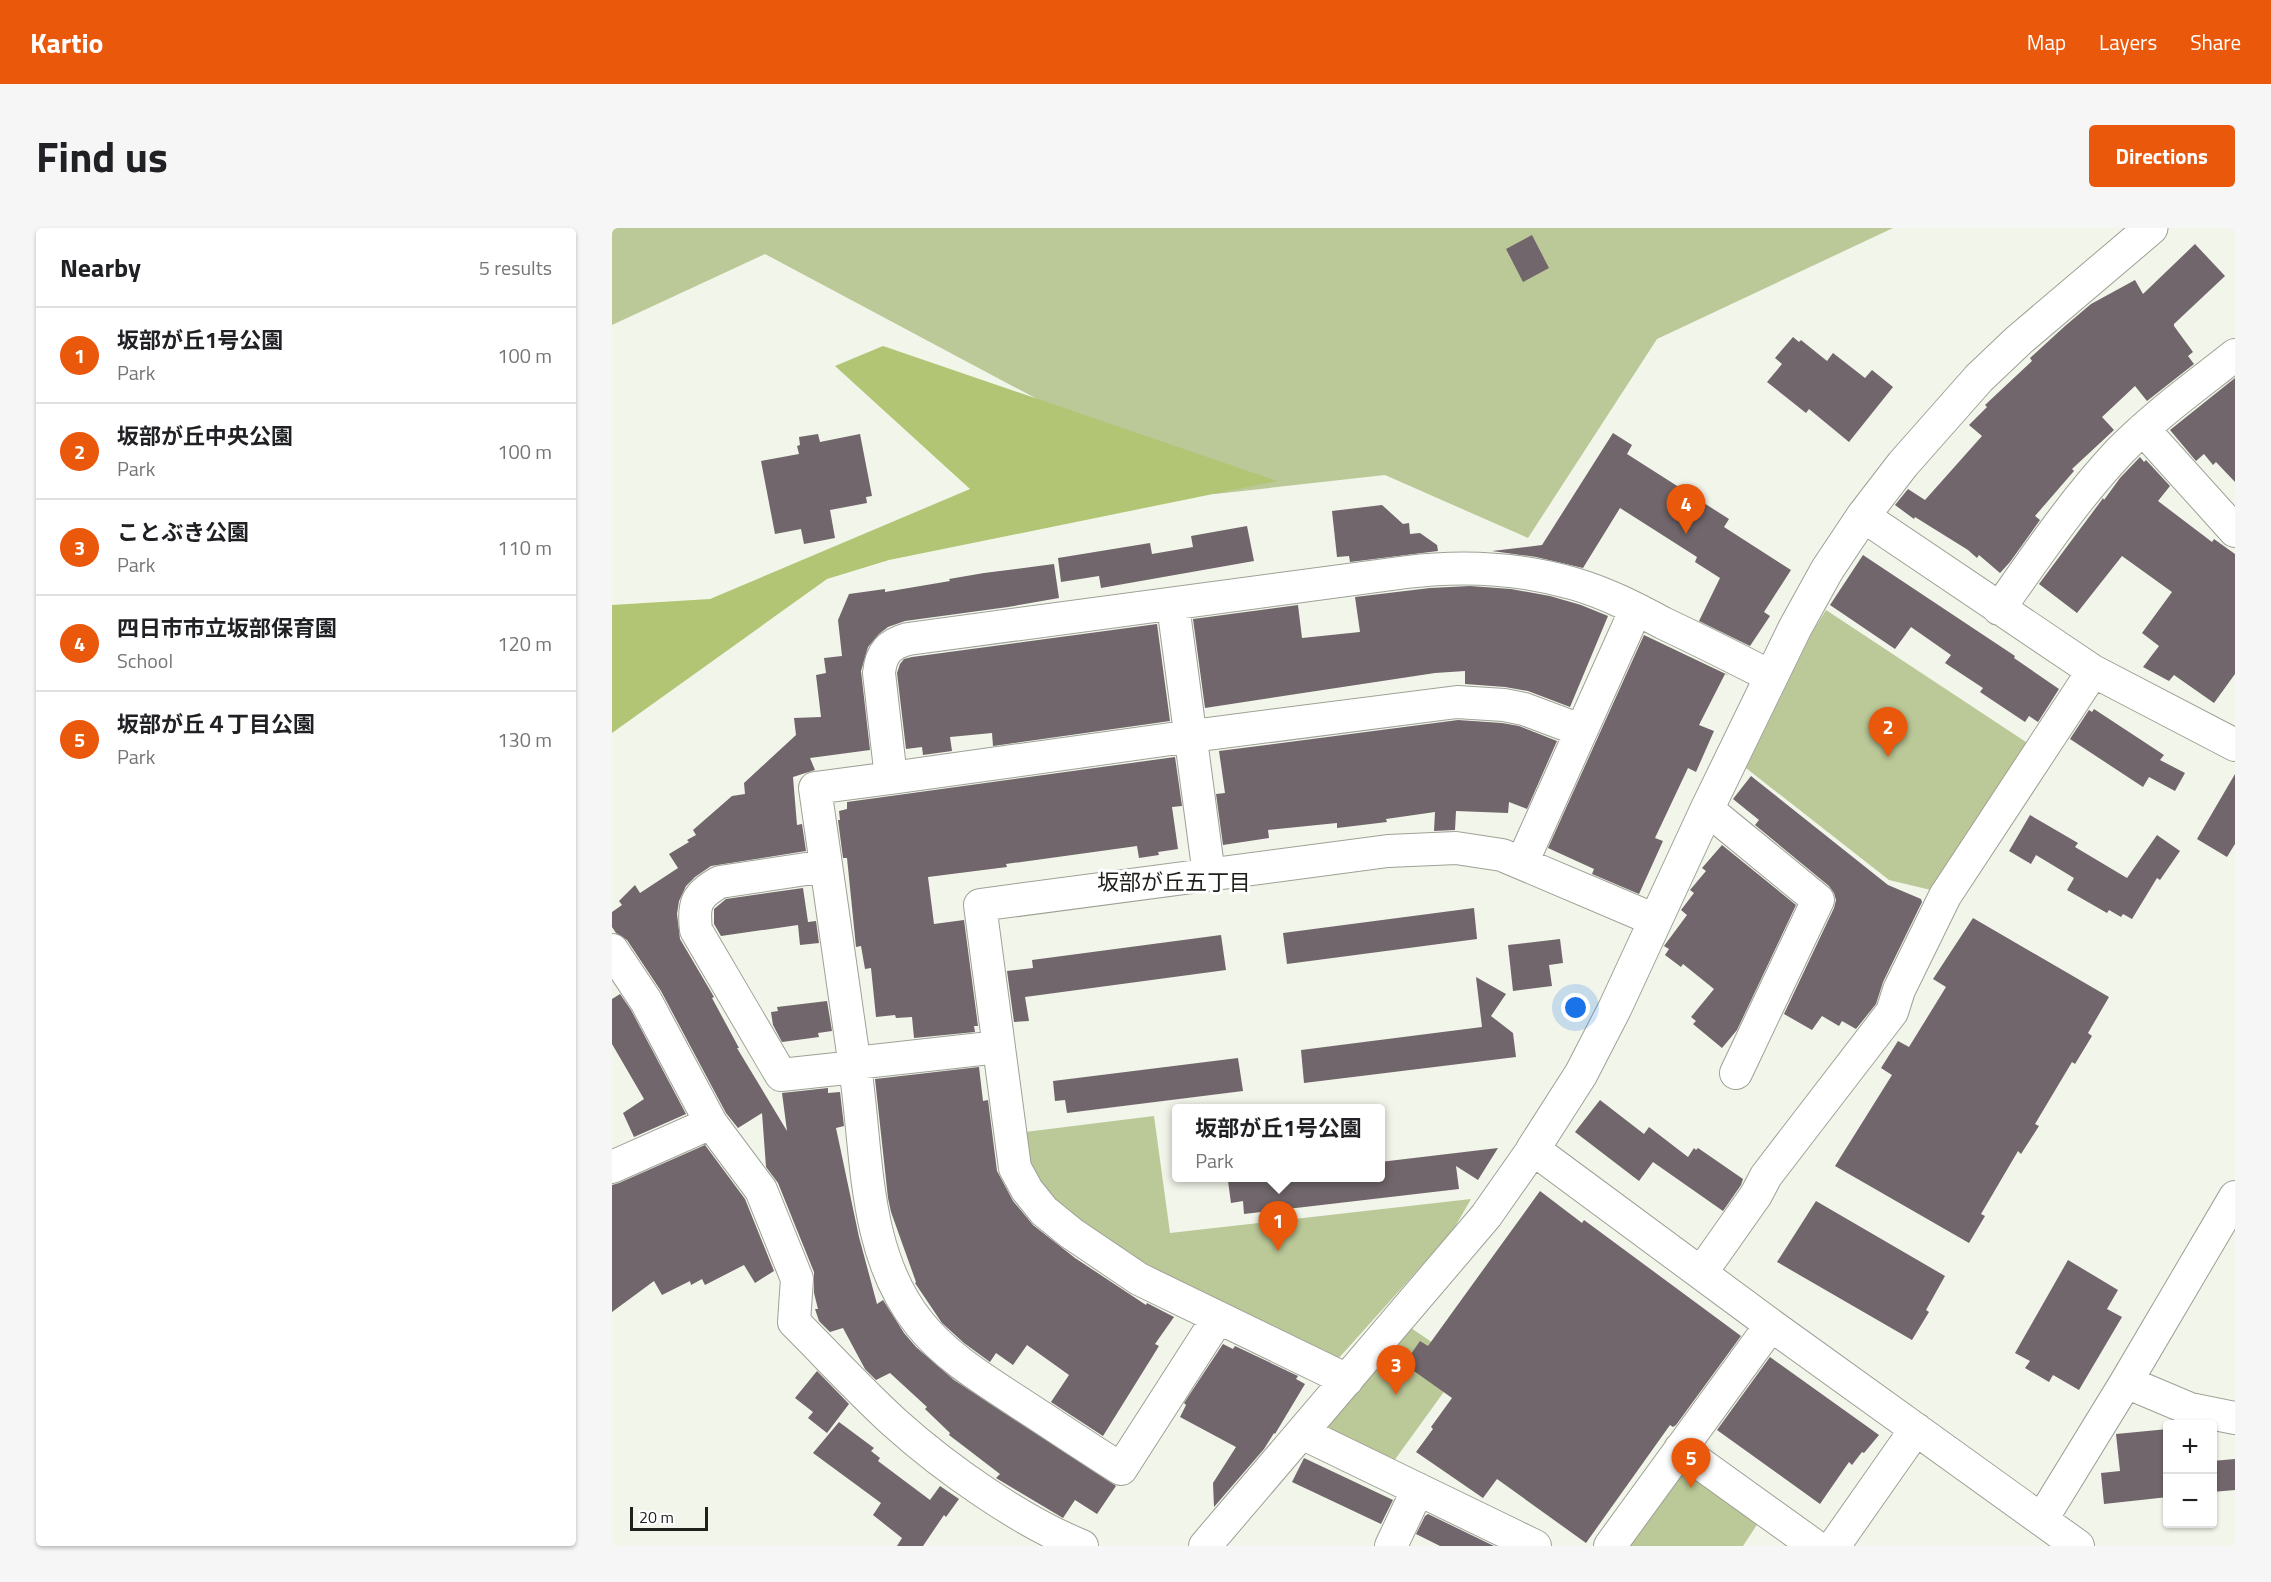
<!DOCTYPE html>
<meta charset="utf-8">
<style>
:root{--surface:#fff;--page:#f6f6f6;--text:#202124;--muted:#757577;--line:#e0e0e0;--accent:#ea580c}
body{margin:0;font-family:"Titillium Web","Noto Sans JP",sans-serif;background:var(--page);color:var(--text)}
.controls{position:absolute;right:18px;bottom:18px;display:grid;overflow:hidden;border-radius:6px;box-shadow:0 2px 4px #0004}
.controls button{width:54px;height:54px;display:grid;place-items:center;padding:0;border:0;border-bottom:2px solid var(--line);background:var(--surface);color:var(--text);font:30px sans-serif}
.scale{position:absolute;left:18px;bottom:15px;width:78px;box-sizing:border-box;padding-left:6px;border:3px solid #20211d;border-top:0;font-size:16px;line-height:21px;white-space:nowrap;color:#20211d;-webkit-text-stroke:4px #fff;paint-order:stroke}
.you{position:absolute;left:964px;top:780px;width:21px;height:21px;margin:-15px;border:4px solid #fff;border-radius:50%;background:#1a73e8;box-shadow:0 0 0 9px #1a73e833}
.badge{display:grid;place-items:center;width:39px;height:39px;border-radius:50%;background:var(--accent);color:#fff;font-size:20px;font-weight:700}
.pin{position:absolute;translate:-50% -50px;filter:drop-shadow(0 2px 3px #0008)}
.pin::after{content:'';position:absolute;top:32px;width:21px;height:18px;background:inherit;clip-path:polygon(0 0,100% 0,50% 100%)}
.popup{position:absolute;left:560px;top:876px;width:213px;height:78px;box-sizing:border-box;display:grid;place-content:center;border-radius:6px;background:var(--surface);filter:drop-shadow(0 2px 4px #0005);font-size:20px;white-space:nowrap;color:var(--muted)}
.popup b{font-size:22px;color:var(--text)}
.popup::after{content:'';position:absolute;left:50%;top:100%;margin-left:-12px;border:12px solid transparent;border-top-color:var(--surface)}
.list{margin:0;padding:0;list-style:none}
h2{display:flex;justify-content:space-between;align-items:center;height:78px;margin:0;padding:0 24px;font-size:26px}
h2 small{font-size:20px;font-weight:400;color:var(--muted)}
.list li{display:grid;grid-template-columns:39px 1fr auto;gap:18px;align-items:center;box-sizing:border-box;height:96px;padding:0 24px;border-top:2px solid var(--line)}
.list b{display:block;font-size:22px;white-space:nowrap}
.list p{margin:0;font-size:20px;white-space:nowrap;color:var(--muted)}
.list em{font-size:20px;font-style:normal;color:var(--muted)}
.map{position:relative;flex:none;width:1623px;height:1318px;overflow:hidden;border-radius:6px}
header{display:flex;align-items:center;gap:36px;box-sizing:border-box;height:84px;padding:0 30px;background:var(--accent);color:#fff}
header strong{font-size:28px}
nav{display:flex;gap:33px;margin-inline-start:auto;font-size:21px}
.intro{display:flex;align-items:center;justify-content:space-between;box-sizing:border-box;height:144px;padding:0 36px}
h1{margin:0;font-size:42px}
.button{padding:15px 27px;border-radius:6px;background:var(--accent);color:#fff;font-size:21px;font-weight:700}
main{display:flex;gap:36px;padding:0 36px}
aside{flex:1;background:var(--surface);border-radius:6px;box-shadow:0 2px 4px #0004}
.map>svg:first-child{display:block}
.green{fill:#bbc897}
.forest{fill:#b1c575}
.building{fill:#70666b}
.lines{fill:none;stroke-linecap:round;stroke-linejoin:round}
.minor-casing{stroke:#9ea196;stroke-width:34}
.tertiary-casing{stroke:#9ea196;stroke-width:35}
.minor{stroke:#fff;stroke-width:32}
.tertiary{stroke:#fff;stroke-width:33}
.labels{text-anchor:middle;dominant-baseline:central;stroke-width:6;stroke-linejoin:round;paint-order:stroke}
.neighbourhood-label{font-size:22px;fill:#20211d;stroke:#fff}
</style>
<header>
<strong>Kartio</strong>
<nav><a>Map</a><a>Layers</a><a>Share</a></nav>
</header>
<div class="intro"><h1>Find us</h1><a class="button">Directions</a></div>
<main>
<aside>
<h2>Nearby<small>5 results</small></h2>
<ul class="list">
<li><span class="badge">1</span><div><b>坂部が丘1号公園</b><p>Park</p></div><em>100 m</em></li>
<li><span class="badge">2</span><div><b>坂部が丘中央公園</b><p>Park</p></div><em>100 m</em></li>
<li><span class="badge">3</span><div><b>ことぶき公園</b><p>Park</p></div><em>110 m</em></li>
<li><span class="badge">4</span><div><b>四日市市立坂部保育園</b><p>School</p></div><em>120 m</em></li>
<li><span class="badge">5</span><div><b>坂部が丘４丁目公園</b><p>Park</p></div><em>130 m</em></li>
</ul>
</aside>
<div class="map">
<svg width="1623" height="1318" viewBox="0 0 1623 1318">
<rect width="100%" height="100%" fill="#f2f5ea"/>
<!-- green -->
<path class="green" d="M 0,0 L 1281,0 L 1045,111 L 916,310 L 773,247 L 603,266 L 153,26 L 0,97 Z
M 1214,382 L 1420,518 L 1323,663 L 1277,652 L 1134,540 L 1201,403 Z
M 542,888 L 558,1005 L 859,971 L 840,1004 L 725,1132 L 535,1041 L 442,975 L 418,935 L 413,904 Z
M 796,1098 L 852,1136 L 779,1237 L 711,1203 Z
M 1069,1232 L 1150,1289 L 1131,1318 L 1007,1318 Z"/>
<!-- forest -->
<path class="forest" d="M 271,118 L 665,253 L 277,332 L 215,351 L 0,505 L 0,377 L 98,371 L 358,261 L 223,138 Z"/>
<!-- building -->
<path class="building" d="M 920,7 L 937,40 L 911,54 L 894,21 Z
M 1583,16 L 1613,48 L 1562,96 L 1562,98 L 1581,124 L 1576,128 L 1582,136 L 1535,173 L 1523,158 L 1490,189 L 1502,202 L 1460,241 L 1462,243 L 1423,288 L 1428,292 L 1398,334 L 1388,345 L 1367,327 L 1365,330 L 1356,322 L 1303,289 L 1302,291 L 1283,277 L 1296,261 L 1313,272 L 1370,208 L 1357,197 L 1375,179 L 1373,177 L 1420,133 L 1418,130 L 1453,98 L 1479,76 L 1523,52 L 1531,66 Z
M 1181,109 L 1187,114 L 1189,112 L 1215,133 L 1221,125 L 1253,150 L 1260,142 L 1281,159 L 1237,214 L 1197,181 L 1194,185 L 1155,154 L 1170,136 L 1163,130 Z
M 1623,150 L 1623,254 L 1604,234 L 1601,237 L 1592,226 L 1584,233 L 1558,202 Z
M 1001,205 L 1020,217 L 1015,226 L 1117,291 L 1112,299 L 1179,342 L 1152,384 L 1158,388 L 1138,418 L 1087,393 L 1108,350 L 1083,334 L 1085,329 L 1008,280 L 971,340 L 924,329 L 880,323 L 930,317 Z
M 206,206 L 208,214 L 248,206 L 260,268 L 254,269 L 255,275 L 218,282 L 223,310 L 192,316 L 189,301 L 163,306 L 149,233 L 187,226 L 185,218 L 188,217 L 187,209 Z
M 1528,229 L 1532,234 L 1534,232 L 1558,258 L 1546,273 L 1600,314 L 1602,311 L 1623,326 L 1623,446 L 1602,475 L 1562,447 L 1557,453 L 1531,439 L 1547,418 L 1530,405 L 1560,364 L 1510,328 L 1465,385 L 1427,356 L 1489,273 L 1491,270 L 1492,272 L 1508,250 Z
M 770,277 L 791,296 L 797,295 L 798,306 L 808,305 L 825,317 L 826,323 L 738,334 L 737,328 L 725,329 L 720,283 Z
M 635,298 L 642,333 L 489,360 L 487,348 L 449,354 L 446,330 L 538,315 L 540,326 L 581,319 L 579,308 Z
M 1251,327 L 1403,428 L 1402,430 L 1447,461 L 1426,494 L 1417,488 L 1413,494 L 1368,464 L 1371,460 L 1333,435 L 1339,427 L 1299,399 L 1283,421 L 1218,377 Z
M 442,336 L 447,370 L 396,379 L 293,393 L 276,399 L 267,406 L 256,419 L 249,443 L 258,522 L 198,530 L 203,542 L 181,549 L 185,597 L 190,596 L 194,623 L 99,638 L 83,649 L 74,658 L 67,673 L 65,686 L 68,711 L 102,769 L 100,770 L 127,820 L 125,820 L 175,903 L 170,865 L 216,860 L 216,865 L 228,864 L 232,898 L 224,900 L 247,1009 L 265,1076 L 271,1072 L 292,1105 L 304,1119 L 342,1152 L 504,1258 L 485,1286 L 463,1272 L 451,1290 L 384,1250 L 388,1246 L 337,1207 L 338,1205 L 313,1181 L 315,1179 L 278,1145 L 264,1152 L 253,1141 L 231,1100 L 218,1104 L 207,1093 L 203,1081 L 206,1081 L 202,1065 L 202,1044 L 166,955 L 154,939 L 150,885 L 126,900 L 114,885 L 49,763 L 15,712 L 4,705 L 0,699 L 0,684 L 10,677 L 7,673 L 23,657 L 28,665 L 66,640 L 57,626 L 77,614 L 75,612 L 84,607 L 81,602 L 120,568 L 133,566 L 132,555 L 184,507 L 182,490 L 209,489 L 204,447 L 214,445 L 212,430 L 230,428 L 226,392 L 237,366 L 273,361 L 273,364 L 338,353 L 337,351 L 372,345 Z
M 858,358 L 899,361 L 938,368 L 969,377 L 996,388 L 958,479 L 916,463 L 893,459 L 853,456 L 853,443 L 823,445 L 593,480 L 581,391 L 686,377 L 690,410 L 748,404 L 743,369 L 818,360 Z
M 545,396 L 558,493 L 381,518 L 380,505 L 338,509 L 340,523 L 311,527 L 310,519 L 294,521 L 285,445 L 288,436 L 292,431 L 300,429 Z
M 1032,407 L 1118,448 L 1113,446 L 1087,497 L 1102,503 L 1084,544 L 1076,540 L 1043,610 L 1051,613 L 1027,666 L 980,646 L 982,641 L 936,620 Z
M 1482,481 L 1552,527 L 1548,532 L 1573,545 L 1563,563 L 1537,549 L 1531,559 L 1458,511 L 1477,482 L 1480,484 Z
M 846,492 L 890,495 L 907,498 L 945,513 L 915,581 L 897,574 L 896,585 L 844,583 L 843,602 L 822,603 L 823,584 L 774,591 L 775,594 L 725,600 L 725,595 L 656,602 L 657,610 L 611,617 L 604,566 L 613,565 L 607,523 Z
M 563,529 L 570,578 L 560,579 L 566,621 L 546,624 L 547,627 L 527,630 L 525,618 L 394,636 L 395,639 L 316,649 L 322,696 L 352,692 L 366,798 L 362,798 L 363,804 L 302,810 L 300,789 L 284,790 L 283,787 L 264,789 L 259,740 L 253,741 L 249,718 L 244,719 L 235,630 L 231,630 L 226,592 L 228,592 L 227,583 L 235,581 L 235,574 Z
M 1623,546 L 1623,616 L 1615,629 L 1585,611 Z
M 1139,548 L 1276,657 L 1309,671 L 1310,674 L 1271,754 L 1264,776 L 1244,801 L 1230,793 L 1227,798 L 1210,788 L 1200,802 L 1172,786 L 1222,680 L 1224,672 L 1222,665 L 1217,658 L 1143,597 L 1147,592 L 1121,571 Z
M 1418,587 L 1466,615 L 1463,619 L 1515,650 L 1545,607 L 1568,623 L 1548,652 L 1545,650 L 1520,691 L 1511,686 L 1509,689 L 1497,682 L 1495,685 L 1455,662 L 1462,650 L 1424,627 L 1419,636 L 1397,623 Z
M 1110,617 L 1184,677 L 1125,802 L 1110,820 L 1081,796 L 1084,793 L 1079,789 L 1102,761 L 1071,736 L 1069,739 L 1053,727 L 1057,721 L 1052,718 L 1075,687 L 1069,682 L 1082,665 L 1078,662 L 1094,643 L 1090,640 Z
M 191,660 L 196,694 L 204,693 L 207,715 L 188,717 L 186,697 L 109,708 L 102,696 L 102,681 L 114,671 Z
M 862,680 L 865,711 L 675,736 L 671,705 Z
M 1361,690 L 1497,769 L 1476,805 L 1480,808 L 1463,836 L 1460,834 L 1423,896 L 1427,898 L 1409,926 L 1406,923 L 1369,986 L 1373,988 L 1357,1015 L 1223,938 L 1280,847 L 1269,840 L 1286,813 L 1297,819 L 1334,759 L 1321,751 Z
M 609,707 L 614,742 L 413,769 L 417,793 L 402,794 L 395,743 L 421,740 L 420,732 Z
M 948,711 L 951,735 L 937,737 L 940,758 L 901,763 L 896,717 Z
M 864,749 L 894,766 L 879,788 L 901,805 L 904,829 L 692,855 L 689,822 L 870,799 Z
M 8,766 L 19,782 L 74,886 L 22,909 L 11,885 L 32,871 L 0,816 L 0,771 Z
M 215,773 L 220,803 L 206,805 L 207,809 L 170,814 L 161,797 L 159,784 L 166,783 L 165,779 Z
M 626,830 L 631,863 L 455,885 L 453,872 L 443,873 L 441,853 Z
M 367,839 L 371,873 L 376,872 L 385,943 L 401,973 L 421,997 L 463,1030 L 534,1077 L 535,1075 L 562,1089 L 543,1116 L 547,1118 L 491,1208 L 439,1174 L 457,1147 L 415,1117 L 401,1137 L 384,1125 L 378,1134 L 352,1115 L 330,1095 L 303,1055 L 304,1054 L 279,984 L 276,970 L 263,851 Z
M 988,872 L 1032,906 L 1037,899 L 1076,929 L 1082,920 L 1084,922 L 1086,920 L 1131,951 L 1129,957 L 1111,983 L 1041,934 L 1027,953 L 963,904 Z
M 93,917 L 133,971 L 162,1043 L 143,1055 L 132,1037 L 93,1057 L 90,1051 L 79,1057 L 78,1053 L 50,1067 L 42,1053 L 0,1084 L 0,957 L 7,955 Z
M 886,920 L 866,952 L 844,938 L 847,961 L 632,986 L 631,973 L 619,975 L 616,953 L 642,950 L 768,950 L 768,934 Z
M 928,963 L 970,995 L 972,992 L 1129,1108 L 1064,1197 L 1061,1199 L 1058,1197 L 974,1315 L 885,1251 L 871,1270 L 804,1224 L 821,1201 L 819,1199 L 840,1170 L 792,1136 L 808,1113 L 816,1118 Z
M 1204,973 L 1333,1048 L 1314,1082 L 1317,1084 L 1300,1112 L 1165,1034 Z
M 1456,1032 L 1506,1062 L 1495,1081 L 1510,1089 L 1467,1162 L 1441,1147 L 1437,1154 L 1413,1140 L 1418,1133 L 1403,1125 Z
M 611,1116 L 621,1121 L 623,1118 L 686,1148 L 684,1151 L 693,1156 L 663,1206 L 662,1205 L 652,1221 L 602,1279 L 601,1255 L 624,1219 L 568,1189 L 574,1177 L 572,1175 Z
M 1158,1129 L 1267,1207 L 1252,1225 L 1250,1224 L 1240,1237 L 1237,1234 L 1208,1276 L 1105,1202 Z
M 205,1143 L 237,1176 L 215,1205 L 196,1190 L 201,1184 L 183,1170 Z
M 227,1194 L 262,1220 L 259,1223 L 268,1230 L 266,1233 L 318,1272 L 328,1258 L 347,1271 L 334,1289 L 332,1287 L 311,1318 L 285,1318 L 290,1310 L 261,1287 L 269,1275 L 201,1225 Z
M 1556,1201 L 1556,1269 L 1492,1276 L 1489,1245 L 1508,1243 L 1504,1206 Z
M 692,1230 L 781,1272 L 769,1296 L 680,1254 Z
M 1623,1231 L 1623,1262 L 1600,1264 L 1600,1233 Z
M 816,1286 L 882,1318 L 828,1318 L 804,1306 L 813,1288 Z"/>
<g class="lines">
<defs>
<path id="minor" d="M 1531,201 L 1623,303
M 1251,288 L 1481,443 L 1623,517
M 561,377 L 597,647
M 1387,381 C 1425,327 1462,272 1507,224 C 1542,188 1584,158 1623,127
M 279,550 L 580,508 L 845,474 L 892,477 L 912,481 L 968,502
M 1095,581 L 1206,672 L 1124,845
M 910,635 L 1024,381
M 214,638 L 108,654 C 84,667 81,676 84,702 L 169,847 L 243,839
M 0,722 L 34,773 L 99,895 L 149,962 L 185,1051 L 182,1094 C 216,1128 248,1163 283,1195 C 333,1240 408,1293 470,1318
M 243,835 L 387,819
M 0,939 L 99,895
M 1089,1045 L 1144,967 L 1154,948 L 1280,784 L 1287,762 L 1333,668 L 1481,443
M 606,1090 L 509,1241 C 474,1219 440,1196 406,1174 C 371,1151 333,1128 307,1095 C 250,1024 256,925 243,839 C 230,746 216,653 203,560 L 279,550 L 267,445 C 269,425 277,416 296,411 L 795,344 C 852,337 908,340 963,356 C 994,365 1023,380 1051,395 C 1087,412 1123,430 1158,448
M 735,1152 L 527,1051 L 459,1005 L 432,983 L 415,962 L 403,940 L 368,677 L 776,623 L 844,620 L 890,627 L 1043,692
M 1514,1154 L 1578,1181 L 1623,1190
M 690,1205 L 923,1318
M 1068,1221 L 1203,1318
M 1430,1291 L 1514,1154 L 1623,969
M 593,1318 L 874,988 L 921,921 L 1159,1097 L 1466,1318
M 779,1318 L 806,1261
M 998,1318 L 1159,1097
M 1222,1318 L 1304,1201"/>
<path id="tertiary" d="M 921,921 L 969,846 L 1003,780 L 1095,581 L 1183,400 L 1215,342 L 1251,288 L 1291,236 L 1367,150 L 1407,112 L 1539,0"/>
</defs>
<!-- minor casing -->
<use href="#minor" class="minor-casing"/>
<!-- tertiary casing -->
<use href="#tertiary" class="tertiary-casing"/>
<!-- minor -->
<use href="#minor" class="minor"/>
<!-- tertiary -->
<use href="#tertiary" class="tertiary"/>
</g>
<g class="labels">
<!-- neighbourhood labels -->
<g class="neighbourhood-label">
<text x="562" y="654">坂部が丘五丁目</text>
</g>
</g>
</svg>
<div class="controls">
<button>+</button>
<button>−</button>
</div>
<div class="scale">20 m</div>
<div class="you"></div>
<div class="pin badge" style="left:666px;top:1023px">1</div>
<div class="popup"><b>坂部が丘1号公園</b>Park</div>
<div class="pin badge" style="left:1276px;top:529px">2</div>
<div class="pin badge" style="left:784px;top:1167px">3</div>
<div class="pin badge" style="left:1074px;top:306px">4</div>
<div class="pin badge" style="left:1079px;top:1260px">5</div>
</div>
</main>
